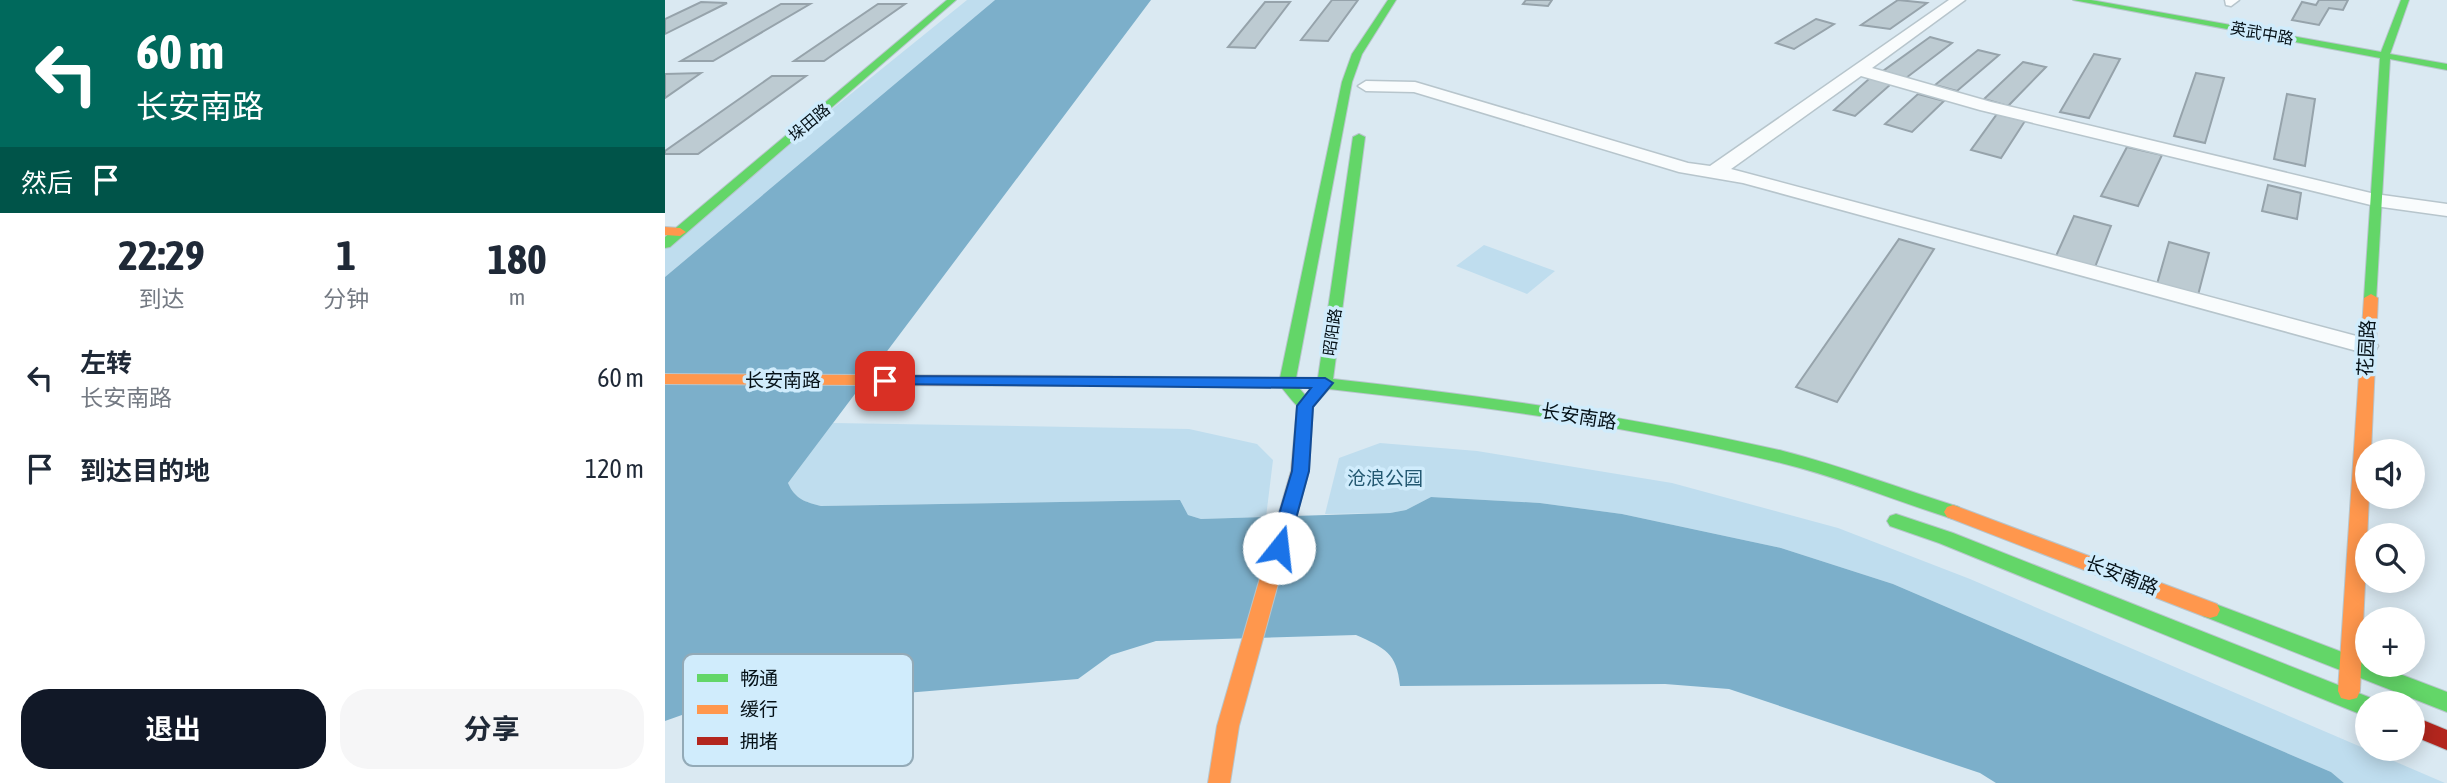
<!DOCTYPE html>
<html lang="zh">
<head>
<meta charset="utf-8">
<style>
	body { margin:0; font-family:"Asap Condensed","Noto Sans SC",sans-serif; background:#f6f6f7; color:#1f2937; height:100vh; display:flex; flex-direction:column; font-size:26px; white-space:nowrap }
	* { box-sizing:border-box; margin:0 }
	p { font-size:23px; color:#747a83 }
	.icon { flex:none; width:38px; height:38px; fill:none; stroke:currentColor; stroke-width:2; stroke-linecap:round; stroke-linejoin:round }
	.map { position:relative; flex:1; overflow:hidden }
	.side { display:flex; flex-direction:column; background:#fff; width:665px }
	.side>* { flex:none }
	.top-card { background:#00695c; color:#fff; overflow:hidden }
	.buttons { position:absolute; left:1690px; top:439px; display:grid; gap:14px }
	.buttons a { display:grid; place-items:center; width:70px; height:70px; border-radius:50%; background:#fff; box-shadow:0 4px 18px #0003; font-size:35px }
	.pin { position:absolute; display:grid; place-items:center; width:60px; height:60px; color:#fff; margin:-30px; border-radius:14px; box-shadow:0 4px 10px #0006 }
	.me { position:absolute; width:77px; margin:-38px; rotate:16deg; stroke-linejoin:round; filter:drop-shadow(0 0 5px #0008) }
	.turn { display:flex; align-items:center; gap:24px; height:147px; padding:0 21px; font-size:32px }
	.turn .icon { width:91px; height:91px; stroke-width:2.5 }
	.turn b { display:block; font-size:49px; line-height:60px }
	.then { display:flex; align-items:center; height:66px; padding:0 21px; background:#0003; gap:14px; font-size:26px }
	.eta { display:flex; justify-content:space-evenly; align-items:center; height:119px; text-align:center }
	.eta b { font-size:42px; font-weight:700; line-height:49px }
	.primary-button { display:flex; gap:14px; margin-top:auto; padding:14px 21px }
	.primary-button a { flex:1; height:80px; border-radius:28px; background:#111827; color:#fff; font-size:28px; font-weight:700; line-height:80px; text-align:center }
	.primary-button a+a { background:#f6f6f7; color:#1f2937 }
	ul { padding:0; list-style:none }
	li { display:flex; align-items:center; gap:21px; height:91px; padding:0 21px }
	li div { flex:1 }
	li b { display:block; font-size:26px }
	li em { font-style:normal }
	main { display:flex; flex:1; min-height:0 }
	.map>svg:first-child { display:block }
</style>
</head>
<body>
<main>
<section class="side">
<div class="top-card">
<div class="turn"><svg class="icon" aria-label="left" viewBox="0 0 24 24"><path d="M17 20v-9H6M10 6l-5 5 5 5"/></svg><div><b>60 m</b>长安南路</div></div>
<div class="then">然后<svg class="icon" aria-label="arrive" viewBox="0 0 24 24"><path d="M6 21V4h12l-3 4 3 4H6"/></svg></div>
</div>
<div class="eta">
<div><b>22:29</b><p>到达</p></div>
<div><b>1</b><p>分钟</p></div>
<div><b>180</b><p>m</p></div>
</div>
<ul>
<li><svg class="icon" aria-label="left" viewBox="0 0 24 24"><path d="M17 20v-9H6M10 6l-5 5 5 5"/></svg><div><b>左转</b><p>长安南路</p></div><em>60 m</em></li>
<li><svg class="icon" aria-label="arrive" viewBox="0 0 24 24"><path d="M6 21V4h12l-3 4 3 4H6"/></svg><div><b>到达目的地</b></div><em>120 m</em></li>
</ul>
<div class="primary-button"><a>退出</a><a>分享</a></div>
</section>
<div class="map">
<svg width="1782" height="783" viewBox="0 0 1782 783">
	<rect width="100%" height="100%" fill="#dae9f2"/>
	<path fill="#bfddee" d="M 302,0 L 330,0 L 0,277 L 0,244 Z
		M 819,245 L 890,271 L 862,294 L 791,266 Z
		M 168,423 L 524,429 L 592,444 L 608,460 L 601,517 L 536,519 L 523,515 L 515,500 L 156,506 C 140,502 130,499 123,483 Z
		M 715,443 L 812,451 L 1007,483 L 1173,528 L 1305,579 L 1780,783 L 1679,783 L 1666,772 L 1228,584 L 1116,548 L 957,514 L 875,503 L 766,497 L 741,510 L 725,513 L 660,514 L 674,458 Z"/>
	<path fill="#7cafca" d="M 330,0 L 486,0 L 123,483 C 130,499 140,502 156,506 L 515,500 L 523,515 L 536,519 L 725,513 L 741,510 L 766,497 L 875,503 L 957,514 L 1116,548 L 1228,584 L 1666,772 L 1679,783 L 1331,783 L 1315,773 L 1064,689 L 1000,684 L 735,686 C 732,653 720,648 691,635 L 491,641 L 446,655 L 413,679 L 31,710 L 0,721 L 0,277 Z"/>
	<path fill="#bdcbd2" stroke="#96a3ab" stroke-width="2" d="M 667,0 L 693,0 L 663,41 L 636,40 Z
		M 861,0 L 887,0 L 883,6 L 858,4 Z
		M 1233,0 L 1262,3 L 1225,29 L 1196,25 Z
		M 1654,0 L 1683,0 L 1678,10 L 1664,8 L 1654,25 L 1627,20 L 1637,2 L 1651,5 Z
		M 36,2 L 62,3 L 0,34 L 0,19 Z
		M 600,2 L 625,2 L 590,48 L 563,47 Z
		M 116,4 L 145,4 L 48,61 L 16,61 Z
		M 213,4 L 240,4 L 159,61 L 129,61 Z
		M 1151,19 L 1169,24 L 1129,49 L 1111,43 Z
		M 1265,37 L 1287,43 L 1241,78 L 1218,71 Z
		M 1313,50 L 1334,55 L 1292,91 L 1270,85 Z
		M 1429,54 L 1455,59 L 1424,118 L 1395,112 Z
		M 1358,62 L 1381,67 L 1343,106 L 1319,99 Z
		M 36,73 L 0,98 L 0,74 Z
		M 1531,73 L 1559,78 L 1540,143 L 1509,136 Z
		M 107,76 L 141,76 L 33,154 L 0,154 L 0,151 Z
		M 1205,78 L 1226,84 L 1190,116 L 1169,110 Z
		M 1253,94 L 1279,101 L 1247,132 L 1220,124 Z
		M 1622,94 L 1650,99 L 1640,166 L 1609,159 Z
		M 1332,114 L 1360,121 L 1336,158 L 1306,150 Z
		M 1462,147 L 1497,155 L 1473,206 L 1436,196 Z
		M 1603,185 L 1636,193 L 1632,219 L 1597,211 Z
		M 1409,216 L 1446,226 L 1430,267 L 1391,256 Z
		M 1234,239 L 1269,249 L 1172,402 L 1131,387 Z
		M 1504,242 L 1544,253 L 1533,295 L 1492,284 Z"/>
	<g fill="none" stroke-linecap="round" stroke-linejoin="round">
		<g stroke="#b7c5cc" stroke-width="3">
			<path id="street" d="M 1284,0 L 1300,0 L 1207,68 L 1326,102 L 1710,194 L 1782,204 L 1782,216 L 1710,206 L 1315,110 L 1196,76 L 1066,169 L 1710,341 L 1713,346 L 1710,351 L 1692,351 L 1078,183 L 1014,172 L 749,92 L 701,91 L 693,86 L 701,81 L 750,82 L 1023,163 L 1045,166 Z
				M 1560,0 L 1574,0 L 1566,6 L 1561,5 Z"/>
		</g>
		<g stroke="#b7c5cc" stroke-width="2">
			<path id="fast" d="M 282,0 L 291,0 L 5,247 L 0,248 L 0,237 Z
				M 723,0 L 731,0 L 697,54 L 687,82 L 631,378 L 653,378 L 688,137 L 694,134 L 700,137 L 668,379 C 820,396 969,417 1118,451 C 1177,466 1236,489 1294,507 L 1297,512 L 1294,517 L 1288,519 C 1231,501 1174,477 1116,463 C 967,426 816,406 664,389 C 640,416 640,417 617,388 L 403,385 L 401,381 L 403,377 L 409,376 L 615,378 L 677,82 L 687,54 ZM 634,388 L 647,388 L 640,395 Z
				M 1408,0 L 1426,0 L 1716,52 L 1736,0 L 1744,0 L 1725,54 L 1782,64 L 1782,70 L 1725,59 L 1711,301 L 1706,302 L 1699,298 L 1715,58 Z
				M 1231,514 L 1288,533 L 1711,700 L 1712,704 L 1703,704 L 1703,717 L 1695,714 L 1274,543 L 1225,526 L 1222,521 L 1225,516 Z
				M 1545,602 L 1703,662 L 1703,665 L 1711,665 L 1782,692 L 1782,712 L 1538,616 L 1535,610 L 1538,604 Z"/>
		</g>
		<g stroke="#b7c5cc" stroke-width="2">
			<path id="slow" d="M 0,227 L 15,228 L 21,232 L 15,236 L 0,235 Z
				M 1706,294 L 1713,298 L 1706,452 L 1703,452 L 1704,497 L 1695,691 L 1692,698 L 1684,700 L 1676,698 L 1673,691 L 1699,298 Z
				M 0,374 L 409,376 L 417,381 L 409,386 L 0,384 Z
				M 640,401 L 648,406 L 644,471 L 574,726 L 565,783 L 543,783 L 552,726 L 626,471 L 632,406 Z
				M 1288,505 L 1552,604 L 1555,610 L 1552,616 L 1545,618 L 1538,616 L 1282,517 L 1279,512 L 1282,507 Z"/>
		</g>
		<g stroke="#b7c5cc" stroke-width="2">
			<path id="jam" d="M 1748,716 L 1782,730 L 1782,750 L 1748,736 Z"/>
		</g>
		<use href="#street" fill="#f9fcfd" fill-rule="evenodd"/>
		<use href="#fast" fill="#63d668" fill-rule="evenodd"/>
		<use href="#slow" fill="#ff974d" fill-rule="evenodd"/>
		<use href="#jam" fill="#b3261e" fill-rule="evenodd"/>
	</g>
	<path fill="#1a73e8" stroke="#114b97" stroke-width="2" d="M 220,376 L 660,378 L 668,383 L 648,407 L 644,471 L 623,548 L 614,555 L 604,548 L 627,471 L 632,406 L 646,388 L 215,384 L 212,381 Z"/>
	<g text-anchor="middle" stroke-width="7" stroke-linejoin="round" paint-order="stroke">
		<g font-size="16" fill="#051117" stroke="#d0ecfc">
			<text transform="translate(1597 33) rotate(10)" y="6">英武中路</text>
			<text transform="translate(144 122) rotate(-40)" y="6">垛田路</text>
			<text transform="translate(667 332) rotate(-82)" y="6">昭阳路</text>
		</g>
		<g font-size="19" fill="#051117" stroke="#d0ecfc">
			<text transform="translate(1701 348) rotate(-87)" y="7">花园路</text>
			<text x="118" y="387">长安南路</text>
			<text transform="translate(914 416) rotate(9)" y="7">长安南路</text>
			<text transform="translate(1457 575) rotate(21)" y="7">长安南路</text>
		</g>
		<g font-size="19" fill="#235871" stroke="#d0ecfc">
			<text x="720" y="485">沧浪公园</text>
		</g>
	</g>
	<rect x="18" y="654" width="230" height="112" rx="10" fill="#d0ecfc" stroke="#93aab7" stroke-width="2"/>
	<rect x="32" y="674" width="31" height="8" fill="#63d668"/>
	<rect x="32" y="705" width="31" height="9" fill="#ff974d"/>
	<rect x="32" y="737" width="31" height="8" fill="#b3261e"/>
	<g font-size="19" fill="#051117">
		<text x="75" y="685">畅通</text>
		<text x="75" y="716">缓行</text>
		<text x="75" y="748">拥堵</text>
	</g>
</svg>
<div class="buttons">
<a><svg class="icon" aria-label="sound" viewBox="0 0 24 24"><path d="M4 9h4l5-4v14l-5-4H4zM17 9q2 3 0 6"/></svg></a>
<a><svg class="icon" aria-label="search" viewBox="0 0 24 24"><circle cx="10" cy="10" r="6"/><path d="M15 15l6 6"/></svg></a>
<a>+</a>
<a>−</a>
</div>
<div class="pin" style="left:220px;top:381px;background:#d93025"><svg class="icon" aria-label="arrive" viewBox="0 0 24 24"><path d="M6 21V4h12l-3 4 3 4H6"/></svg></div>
<svg class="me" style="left:614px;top:548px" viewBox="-20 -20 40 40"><circle r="19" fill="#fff"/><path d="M0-13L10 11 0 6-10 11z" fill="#1a73e8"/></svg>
</div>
</main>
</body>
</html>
